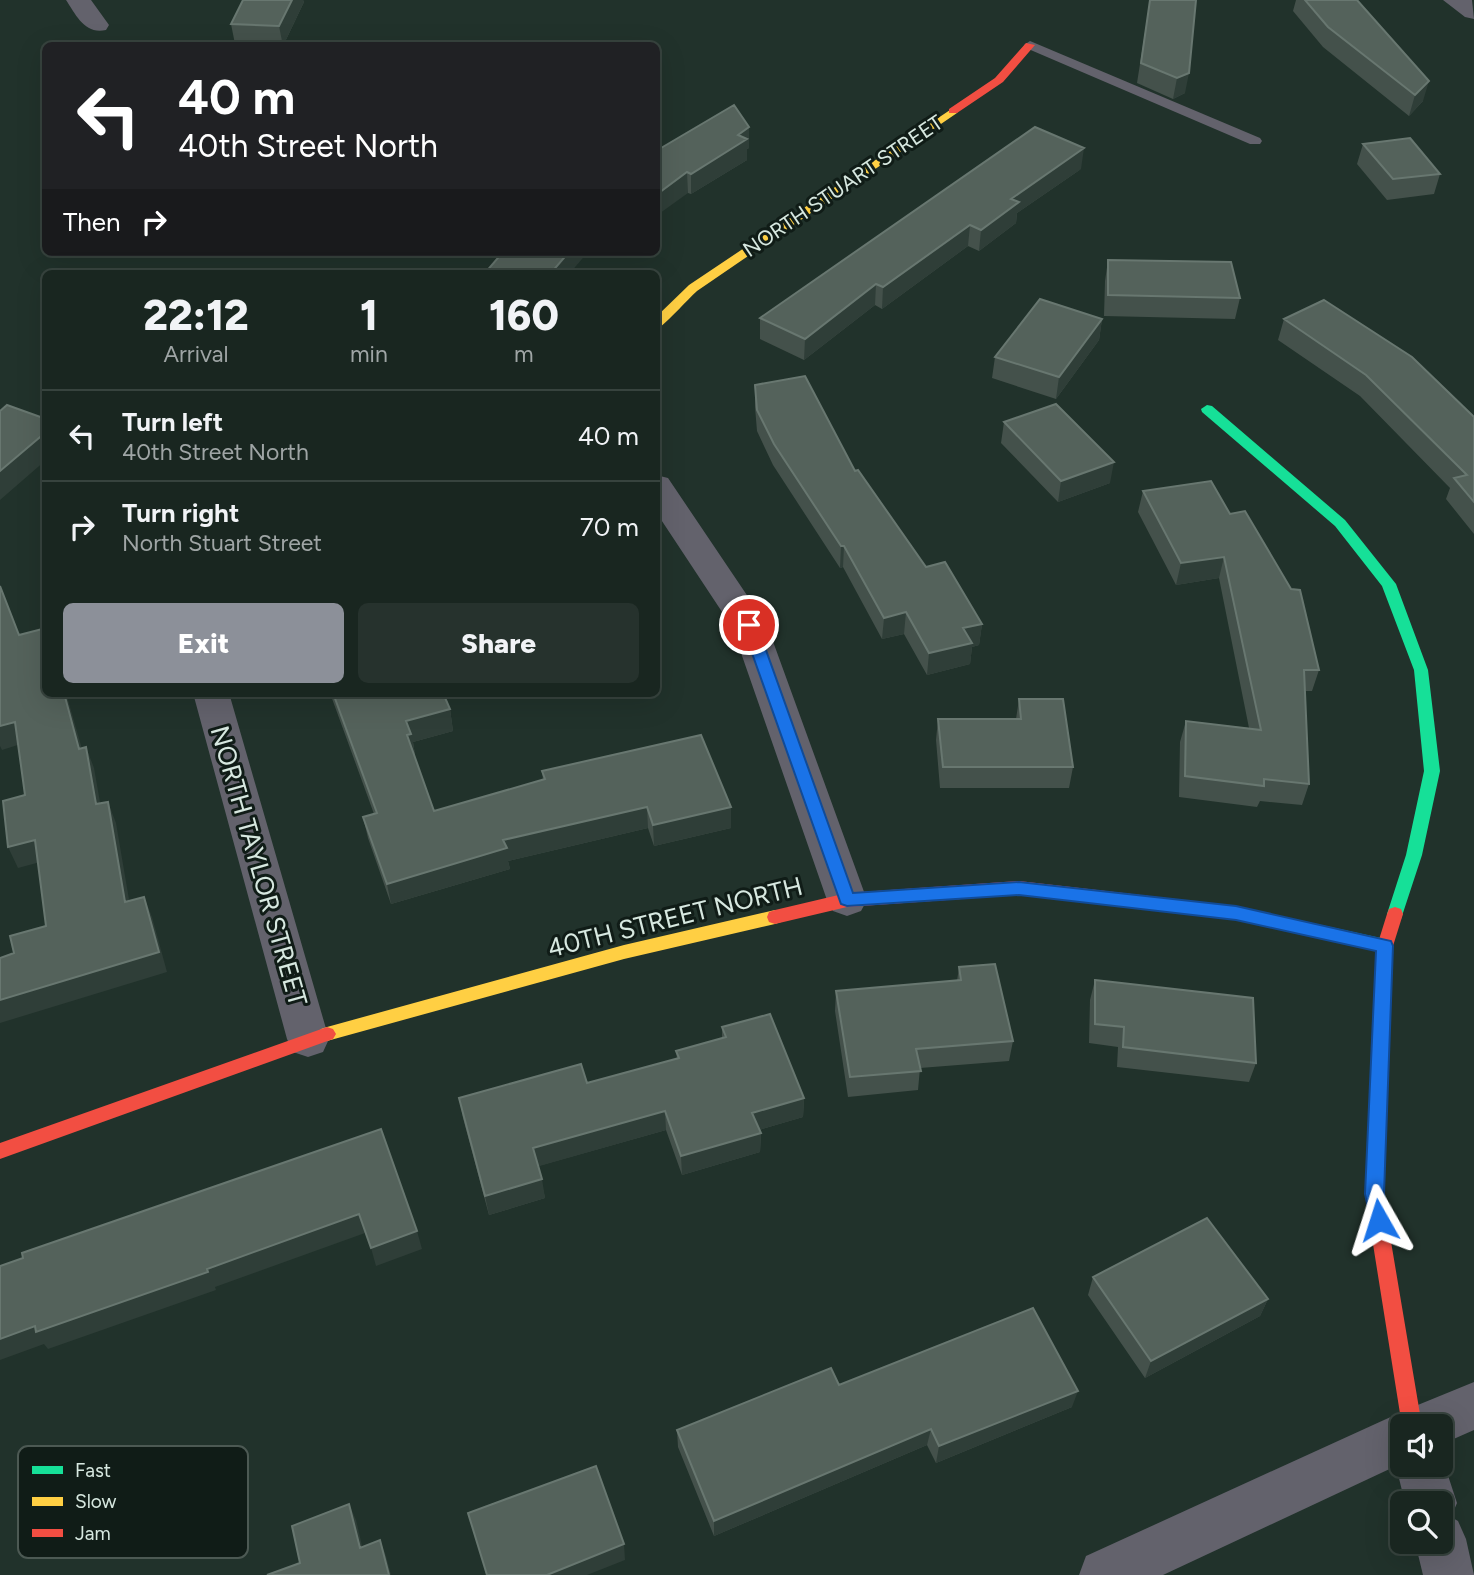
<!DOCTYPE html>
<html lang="en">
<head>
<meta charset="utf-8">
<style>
	body { margin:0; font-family:Figtree,sans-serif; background:#26322d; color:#f1f3f6; height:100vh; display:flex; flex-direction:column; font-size:26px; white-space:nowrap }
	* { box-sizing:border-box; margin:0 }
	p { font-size:23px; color:#9fa5a5 }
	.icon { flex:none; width:38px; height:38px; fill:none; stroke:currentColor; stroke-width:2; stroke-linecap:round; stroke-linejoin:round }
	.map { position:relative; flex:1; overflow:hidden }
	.drawer { position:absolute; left:42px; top:270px; width:618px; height:427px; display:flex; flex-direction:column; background:#192620; border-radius:10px; box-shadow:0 7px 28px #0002,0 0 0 2px #37433e }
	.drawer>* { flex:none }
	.top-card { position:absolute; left:42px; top:42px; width:618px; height:214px; border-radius:10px; box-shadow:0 7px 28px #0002,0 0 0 2px #37433e; background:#202124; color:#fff; overflow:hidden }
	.fabs { position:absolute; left:1390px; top:1414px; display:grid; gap:14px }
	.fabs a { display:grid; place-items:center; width:63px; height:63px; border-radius:10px; background:#192620; box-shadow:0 7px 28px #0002,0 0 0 2px #37433e; font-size:35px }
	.pin { position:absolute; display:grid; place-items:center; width:60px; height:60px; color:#fff; margin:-30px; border:4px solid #fff; border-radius:50%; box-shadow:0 2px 7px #0007 }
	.me { position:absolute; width:77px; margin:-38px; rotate:354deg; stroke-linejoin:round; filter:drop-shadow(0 0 5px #0008) }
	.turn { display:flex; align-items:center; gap:24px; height:147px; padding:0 21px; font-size:32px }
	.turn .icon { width:91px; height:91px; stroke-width:2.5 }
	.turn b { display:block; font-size:49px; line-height:60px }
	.then { display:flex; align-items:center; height:66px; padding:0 21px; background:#0003; gap:14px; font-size:26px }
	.eta { display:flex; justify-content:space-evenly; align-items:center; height:119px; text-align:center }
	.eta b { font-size:42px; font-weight:800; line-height:49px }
	.cta { display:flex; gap:14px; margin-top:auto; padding:14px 21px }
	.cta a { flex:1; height:80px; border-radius:10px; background:#8c9099; color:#fff; font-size:28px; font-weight:800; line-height:80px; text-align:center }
	.cta a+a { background:#26322d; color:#f1f3f6 }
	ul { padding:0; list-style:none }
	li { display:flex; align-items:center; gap:21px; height:91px; padding:0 21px; border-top:2px solid #37433e }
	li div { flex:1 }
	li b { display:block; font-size:26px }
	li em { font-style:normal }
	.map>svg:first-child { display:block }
</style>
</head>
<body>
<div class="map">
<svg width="1474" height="1575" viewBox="0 0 1474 1575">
	<rect width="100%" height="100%" fill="#21322b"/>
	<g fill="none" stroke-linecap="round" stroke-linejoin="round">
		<path fill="#63626c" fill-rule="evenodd" d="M 1030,41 L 1260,138 L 1262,141 L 1260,144 L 1250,144 L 1026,48 L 1024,45 Z"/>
		<path fill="#63626c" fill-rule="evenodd" d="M 66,0 L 91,0 L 109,25 L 106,30 C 85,35 76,15 66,0 Z
			M 1443,0 L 1472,0 L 1474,19 L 1465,17 Z
			M 656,475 L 668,478 L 767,625 L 867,900 L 861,911 L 847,916 L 833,911 L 827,900 L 732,627 L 656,512 Z
			M 193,693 L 229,693 L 329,1039 L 323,1052 L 308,1057 L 293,1052 L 287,1039 Z
			M 1474,1382 L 1474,1430 L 1440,1445 L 1440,1426 L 1402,1426 L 1402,1465 L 1440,1465 L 1440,1451 L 1457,1503 L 1451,1517 L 1458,1521 L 1466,1539 L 1474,1575 L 1423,1575 L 1415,1542 L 1440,1542 L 1440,1503 L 1405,1503 L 1396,1466 L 1163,1575 L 1079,1575 L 1086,1556 L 1384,1420 L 1402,1412 L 1406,1414 L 1408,1409 Z"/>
		<path fill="#16e098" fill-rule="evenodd" d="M 1207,405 L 1212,406 L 1345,520 L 1396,584 L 1428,670 L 1440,771 L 1422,855 L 1401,919 L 1389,919 L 1387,914 L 1406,855 L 1424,771 L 1414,670 L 1382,586 L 1335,526 L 1202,412 L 1201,409 Z
			M 1294,919 L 1385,939 L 1391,941 L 1393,946 L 1391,951 L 1385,953 L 1294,933 L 1288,931 L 1286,926 L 1288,921 Z"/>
		<path fill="#ffcf43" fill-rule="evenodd" d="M 953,108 L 958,111 L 957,113 L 697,291 C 688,299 664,326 656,330 L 656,317 L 689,285 Z
			M 775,910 L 781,912 L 783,917 L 781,922 L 775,924 L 624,959 L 327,1041 L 321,1039 L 318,1034 L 321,1029 L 327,1027 L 624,945 Z"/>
		<path fill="#f24e42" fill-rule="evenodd" d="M 1026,43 L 1035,45 L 1003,82 L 957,113 L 949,113 L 949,109 L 995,78 Z
			M 1019,881 L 1236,906 L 1294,919 L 1300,921 L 1302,926 L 1300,931 L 1294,933 L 1236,920 L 1019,895 L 847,907 L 775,924 L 769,922 L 767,917 L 769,912 L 775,910 L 847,893 Z
			M 1395,907 L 1401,909 L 1403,914 L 1393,946 L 1383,1194 L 1422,1426 L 1402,1426 L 1365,1194 L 1377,946 L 1387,914 L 1389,909 Z
			M 327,1027 L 333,1029 L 336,1034 L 333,1039 L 0,1159 L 0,1143 Z"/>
	</g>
	<path fill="#44514b" d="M 243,0 L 303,0 L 304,2 L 283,46 L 235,44 L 231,24 Z
		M 1150,0 L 1185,93 L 1173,99 L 1137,83 Z
		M 1296,0 L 1357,0 L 1423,101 L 1409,116 L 1323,47 L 1293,11 Z
		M 1363,144 L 1440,174 L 1434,194 L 1387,200 L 1357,164 Z
		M 749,148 L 747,149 L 747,160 L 691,194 L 688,193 L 656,151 Z
		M 1081,169 L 1017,213 L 1016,223 L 979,251 L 968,246 L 882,309 L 875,305 L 804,360 L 760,339 L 760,318 Z
		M 1108,260 L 1240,298 L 1235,319 L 1104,316 L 1105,281 Z
		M 1102,319 L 1099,340 L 1056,399 L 992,378 L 995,357 Z
		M 1284,319 L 1474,417 L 1474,534 L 1446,499 L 1450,488 L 1360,396 L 1278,340 Z
		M 755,385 L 855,471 L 926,567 L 982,624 L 979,645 L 972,647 L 970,664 L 927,675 L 904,634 L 882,639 L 843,567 L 840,568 L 773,465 L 757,431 L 755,407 Z
		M 1004,422 L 1110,483 L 1058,502 L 1001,443 Z
		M 1211,481 L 1319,670 L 1312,691 L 1305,691 L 1309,784 L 1302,805 L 1260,801 L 1257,807 L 1179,797 L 1180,742 L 1186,721 L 1249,728 L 1219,578 L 1176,585 L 1138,512 L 1143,491 Z
		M 330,693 L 443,693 L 450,709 L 453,731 L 413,742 L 415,755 L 414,755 L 434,811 L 543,780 L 542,771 L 731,828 L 654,846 L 648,828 L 508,861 L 510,869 L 391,904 L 368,838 L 363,817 L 374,814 Z
		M 1019,699 L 1073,767 L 1069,788 L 940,788 L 936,740 L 938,719 L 1016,719 Z
		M 959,967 L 1013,1041 L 1009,1061 L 920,1068 L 918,1090 L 848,1097 L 835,1011 L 836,991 L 957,981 Z
		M 1095,980 L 1256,1063 L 1249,1082 L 1117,1067 L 1118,1047 L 1089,1043 L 1090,1000 Z
		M 722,1027 L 804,1098 L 803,1117 L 759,1130 L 761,1133 L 760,1152 L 682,1175 L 666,1130 L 538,1166 L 545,1198 L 489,1215 L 463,1118 L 459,1098 L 587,1083 L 677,1059 L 676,1051 L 722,1038 Z
		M 1093,1277 L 1268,1299 L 1260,1316 L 1145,1378 L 1088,1295 Z
		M 839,1385 L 1072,1407 L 936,1463 L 927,1445 L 714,1536 L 678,1447 L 677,1430 Z"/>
	<path fill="#2f3e38" d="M 292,0 L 303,0 L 304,2 L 283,46 L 279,26 Z
		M 1189,73 L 1185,93 L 1173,99 L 1177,78 Z
		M 1429,81 L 1423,101 L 1409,116 L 1415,95 Z
		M 749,127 L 749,148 L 747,149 L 747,160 L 691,194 L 691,174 Z
		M 1084,148 L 1081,169 L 1017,213 L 1016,223 L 979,251 L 981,230 L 1011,199 Z
		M 687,172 L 688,193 L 656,216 L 656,195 Z
		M 970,225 L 968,246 L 882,309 L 883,287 Z
		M 569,252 L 588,252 L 570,273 L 551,273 Z
		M 876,284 L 875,305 L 804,360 L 805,339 Z
		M 1102,319 L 1099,340 L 1056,399 L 1059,377 Z
		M 46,432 L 46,460 L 0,500 L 0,471 Z
		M 1114,462 L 1110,483 L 1058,502 L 1061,481 Z
		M 841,546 L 844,546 L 843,567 L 840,568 Z
		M 1224,557 L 1219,578 L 1176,585 L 1181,563 Z
		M 906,612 L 904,634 L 882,639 L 884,618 Z
		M 982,624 L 979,645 L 972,647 L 970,664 L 927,675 L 929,653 L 963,628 Z
		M 64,693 L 66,693 L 88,770 L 79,749 Z
		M 450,709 L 453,731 L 413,742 L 415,755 L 411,756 L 407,735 L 406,721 Z
		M 15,722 L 24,743 L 2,750 L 0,746 L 0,726 Z
		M 86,747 L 94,768 L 104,825 L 96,804 Z
		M 108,802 L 116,823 L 133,923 L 125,902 Z
		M 647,807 L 648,828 L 508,861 L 510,869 L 391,904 L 387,884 L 503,840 Z
		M 731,807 L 731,828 L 654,846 L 653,825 Z
		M 35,840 L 44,861 L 18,868 L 8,847 Z
		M 144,897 L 152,917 L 167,972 L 0,1023 L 0,1000 Z
		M 804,1098 L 803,1117 L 752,1132 L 752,1113 Z
		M 665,1111 L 666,1130 L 536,1167 L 533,1148 Z
		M 761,1133 L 760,1152 L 682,1175 L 681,1156 Z
		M 542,1179 L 545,1198 L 489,1215 L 485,1196 Z
		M 359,1214 L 365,1233 L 215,1287 L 216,1290 L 48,1349 L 44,1344 L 0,1360 L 0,1339 L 35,1326 L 207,1269 Z
		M 417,1231 L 422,1249 L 376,1266 L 371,1248 Z
		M 1268,1299 L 1260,1316 L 1145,1378 L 1151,1361 Z
		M 1078,1391 L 1072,1407 L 936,1463 L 939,1446 Z
		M 931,1429 L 927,1445 L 714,1536 L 714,1521 Z
		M 349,1504 L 356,1520 L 366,1563 L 360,1548 Z
		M 380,1540 L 386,1556 L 391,1575 L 389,1575 Z
		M 624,1544 L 625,1560 L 587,1575 L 547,1575 Z"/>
	<path fill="#54625b" stroke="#687770" stroke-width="2" d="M 243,0 L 292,0 L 279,26 L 231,24 Z
		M 1150,0 L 1196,0 L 1189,73 L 1177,78 L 1141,63 Z
		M 1305,0 L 1357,0 L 1429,81 L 1415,95 L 1328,27 Z
		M 734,105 L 749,127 L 738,135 L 747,139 L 691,174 L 687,172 L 656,195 L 656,151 Z
		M 1035,127 L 1084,148 L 1011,199 L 1019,202 L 981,230 L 970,225 L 883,287 L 876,284 L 805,339 L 760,318 Z
		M 1410,138 L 1440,174 L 1393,179 L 1363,144 Z
		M 503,252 L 569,252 L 551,273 L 485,273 Z
		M 1108,260 L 1231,262 L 1240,298 L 1108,295 Z
		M 1040,299 L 1102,319 L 1059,377 L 995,357 Z
		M 1324,300 L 1412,357 L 1474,417 L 1474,502 L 1454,478 L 1467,475 L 1366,375 L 1284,319 Z
		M 805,376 L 855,471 L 858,470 L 926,567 L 945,562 L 982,624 L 963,628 L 972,643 L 929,653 L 906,612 L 884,618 L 844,546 L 841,546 L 774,444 L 757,410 L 755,385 Z
		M 1056,404 L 1114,462 L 1061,481 L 1004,422 Z
		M 7,405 L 46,419 L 46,432 L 0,471 L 0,411 Z
		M 1211,481 L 1230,514 L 1245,511 L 1291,589 L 1300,590 L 1319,670 L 1304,670 L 1309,784 L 1264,779 L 1264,786 L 1185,776 L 1186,721 L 1261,730 L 1224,557 L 1181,563 L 1143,491 Z
		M 0,586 L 19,635 L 46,628 L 46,693 L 64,693 L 79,749 L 86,747 L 96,804 L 108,802 L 125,902 L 144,897 L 159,952 L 0,1000 L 0,958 L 14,953 L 10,936 L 46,926 L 35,840 L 8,847 L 3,801 L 25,795 L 15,722 L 0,726 Z
		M 333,693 L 443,693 L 450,709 L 406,721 L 411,734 L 407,735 L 434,811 L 545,779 L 542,771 L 701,735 L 731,807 L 653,825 L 647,807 L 503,840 L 507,848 L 387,884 L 363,817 L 377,813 Z
		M 1019,699 L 1063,699 L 1073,767 L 943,767 L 938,719 L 1021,719 Z
		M 995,964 L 1013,1041 L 916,1049 L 921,1071 L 850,1077 L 836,991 L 961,980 L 959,967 Z
		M 1095,980 L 1253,998 L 1256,1063 L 1123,1047 L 1124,1027 L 1095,1024 Z
		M 770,1014 L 804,1098 L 752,1113 L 761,1133 L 681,1156 L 665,1111 L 533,1148 L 542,1179 L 485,1196 L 459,1098 L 581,1064 L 587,1083 L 679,1058 L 676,1051 L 726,1037 L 722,1027 Z
		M 381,1129 L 417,1231 L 371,1248 L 359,1214 L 207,1269 L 208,1272 L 36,1332 L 35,1326 L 0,1339 L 0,1266 L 23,1258 L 22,1253 Z
		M 1207,1218 L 1268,1299 L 1151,1361 L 1093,1277 Z
		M 1033,1308 L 1078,1391 L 939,1446 L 931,1429 L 714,1521 L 677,1430 L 831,1368 L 839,1385 Z
		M 596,1466 L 624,1544 L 547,1575 L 487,1575 L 468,1513 Z
		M 349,1504 L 360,1548 L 380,1540 L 389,1575 L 267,1575 L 300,1563 L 292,1526 Z"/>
	<path fill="#1a73e8" stroke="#114b97" stroke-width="2" d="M 749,620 L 757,625 L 853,893 L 1019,882 L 1236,906 L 1391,941 L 1393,946 L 1384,1194 L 1388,1220 L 1385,1226 L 1379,1229 L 1372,1226 L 1365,1194 L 1376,951 L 1236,920 L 1019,895 L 847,906 L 841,904 L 742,625 Z"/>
	<g text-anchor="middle" stroke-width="6" stroke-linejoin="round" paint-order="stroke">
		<g font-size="21" fill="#d7e8e0" stroke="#101c17">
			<text transform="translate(843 186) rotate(-34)" y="7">NORTH STUART STREET</text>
		</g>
		<g font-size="26" fill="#d7e8e0" stroke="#101c17">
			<text transform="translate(259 866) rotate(74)" y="9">NORTH TAYLOR STREET</text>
			<text transform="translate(675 917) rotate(-14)" y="9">40TH STREET NORTH</text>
		</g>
	</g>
	<rect x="18" y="1446" width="230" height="112" rx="10" fill="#101c17" stroke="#4c5953" stroke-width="2"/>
	<rect x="32" y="1466" width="31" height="8" fill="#16e098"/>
	<rect x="32" y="1497" width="31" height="9" fill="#ffcf43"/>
	<rect x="32" y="1529" width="31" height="8" fill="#f24e42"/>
	<g font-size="19" fill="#d7e8e0">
		<text x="75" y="1477">Fast</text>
		<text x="75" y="1508">Slow</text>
		<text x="75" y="1540">Jam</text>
	</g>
</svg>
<div class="fabs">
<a><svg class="icon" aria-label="sound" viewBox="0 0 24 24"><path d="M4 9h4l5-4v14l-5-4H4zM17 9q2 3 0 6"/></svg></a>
<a><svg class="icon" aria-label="search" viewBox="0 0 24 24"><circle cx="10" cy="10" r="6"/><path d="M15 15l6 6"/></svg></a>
</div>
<div class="pin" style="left:749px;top:625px;background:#d93025"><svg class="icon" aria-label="arrive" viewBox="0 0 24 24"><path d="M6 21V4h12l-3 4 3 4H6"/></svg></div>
<svg class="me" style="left:1379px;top:1220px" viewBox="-20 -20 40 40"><path d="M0-17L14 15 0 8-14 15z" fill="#1a73e8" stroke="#fff" stroke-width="4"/></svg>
<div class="top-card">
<div class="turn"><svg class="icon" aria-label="left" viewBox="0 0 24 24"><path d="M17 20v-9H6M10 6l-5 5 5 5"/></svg><div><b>40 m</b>40th Street North</div></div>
<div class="then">Then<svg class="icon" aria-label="right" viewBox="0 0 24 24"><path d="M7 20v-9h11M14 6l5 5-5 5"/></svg></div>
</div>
<section class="drawer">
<div class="eta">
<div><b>22:12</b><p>Arrival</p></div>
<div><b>1</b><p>min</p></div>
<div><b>160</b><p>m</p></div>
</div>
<ul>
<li><svg class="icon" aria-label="left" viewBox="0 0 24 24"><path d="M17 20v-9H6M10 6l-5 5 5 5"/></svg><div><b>Turn left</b><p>40th Street North</p></div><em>40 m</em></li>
<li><svg class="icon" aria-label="right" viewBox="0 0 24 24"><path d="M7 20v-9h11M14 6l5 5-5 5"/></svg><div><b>Turn right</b><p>North Stuart Street</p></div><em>70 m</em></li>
</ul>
<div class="cta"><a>Exit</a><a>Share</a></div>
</section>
</div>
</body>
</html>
